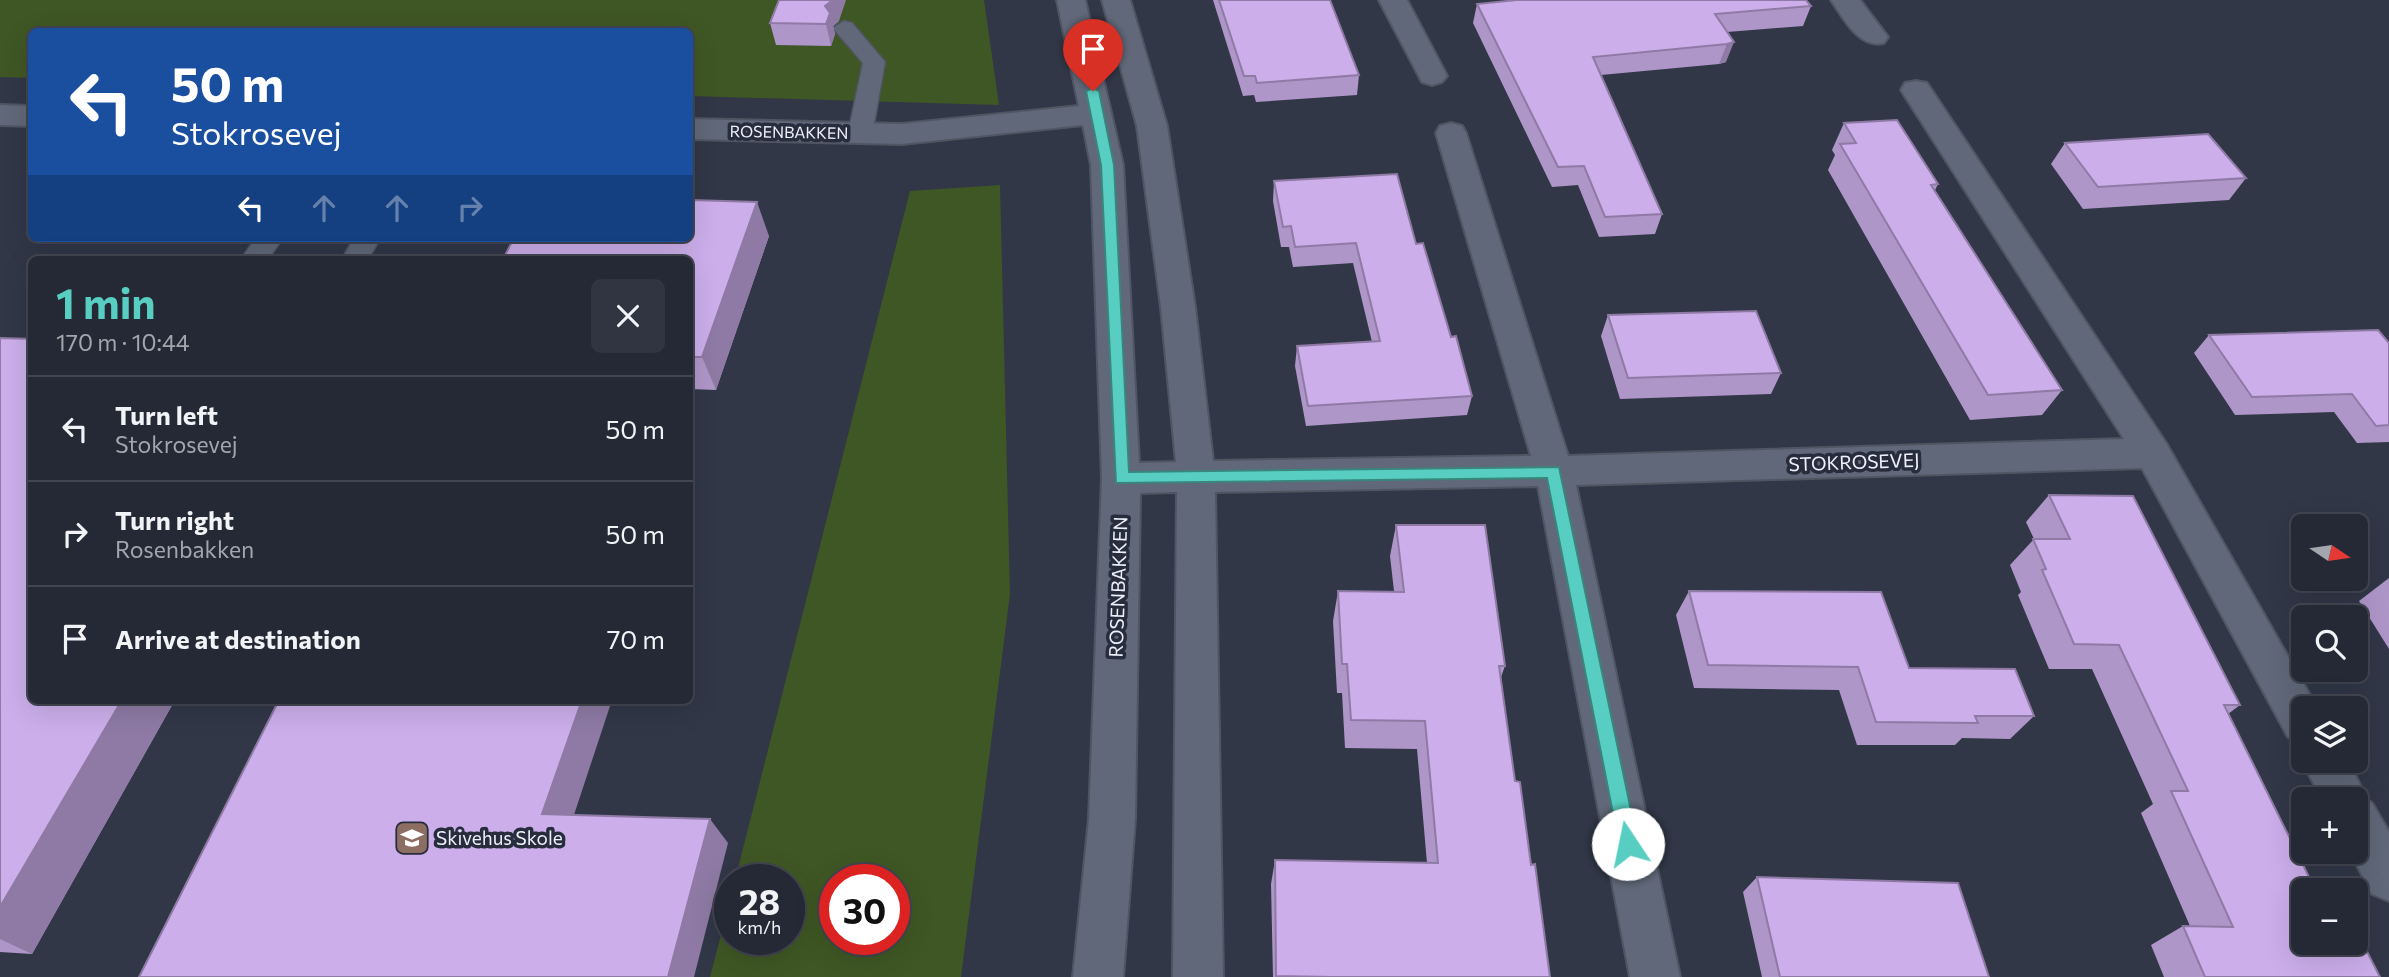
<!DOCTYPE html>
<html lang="en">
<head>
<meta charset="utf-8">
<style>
	body { margin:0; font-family:Commissioner,sans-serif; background:#313541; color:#f1f3f6; height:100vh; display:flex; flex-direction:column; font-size:26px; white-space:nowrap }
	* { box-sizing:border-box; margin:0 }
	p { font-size:23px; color:#a3a6ad }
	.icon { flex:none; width:38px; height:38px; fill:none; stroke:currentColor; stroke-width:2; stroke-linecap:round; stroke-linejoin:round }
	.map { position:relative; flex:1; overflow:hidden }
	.panel { position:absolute; left:28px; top:256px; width:665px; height:448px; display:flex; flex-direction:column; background:#252935; border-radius:10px; box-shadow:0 7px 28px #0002,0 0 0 2px #424550 }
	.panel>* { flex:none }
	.hud { position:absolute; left:28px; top:28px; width:665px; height:214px; border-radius:10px; box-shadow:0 7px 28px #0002,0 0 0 2px #424550; background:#1a4fa0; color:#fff; overflow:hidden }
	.needle { width:46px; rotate:103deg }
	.fabs { position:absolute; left:2291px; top:514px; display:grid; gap:14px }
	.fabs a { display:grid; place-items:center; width:77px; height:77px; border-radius:10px; background:#252935; box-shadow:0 7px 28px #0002,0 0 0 2px #424550; font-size:35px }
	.speed { position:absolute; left:714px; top:864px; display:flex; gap:14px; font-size:35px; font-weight:700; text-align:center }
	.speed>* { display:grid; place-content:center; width:91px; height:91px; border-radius:50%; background:#252935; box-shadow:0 7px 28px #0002,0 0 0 2px #424550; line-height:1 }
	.speed small { font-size:18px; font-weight:400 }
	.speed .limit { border:10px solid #d22; background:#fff; color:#111 }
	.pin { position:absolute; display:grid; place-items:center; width:60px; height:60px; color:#fff; margin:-72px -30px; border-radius:50% 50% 50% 0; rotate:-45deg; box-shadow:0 0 7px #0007 }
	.pin .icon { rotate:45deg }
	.me { position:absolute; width:77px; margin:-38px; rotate:349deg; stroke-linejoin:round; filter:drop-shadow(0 0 5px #0008) }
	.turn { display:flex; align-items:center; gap:24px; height:147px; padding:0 28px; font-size:32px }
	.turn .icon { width:91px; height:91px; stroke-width:2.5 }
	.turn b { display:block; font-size:49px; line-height:60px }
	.lanes { display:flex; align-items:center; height:66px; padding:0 28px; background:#0003; justify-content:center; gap:35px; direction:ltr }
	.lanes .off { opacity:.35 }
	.round { display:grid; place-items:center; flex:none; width:74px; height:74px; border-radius:10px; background:#313541 }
	.summary { display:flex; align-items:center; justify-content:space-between; height:119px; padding:0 28px }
	h1 { font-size:42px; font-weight:700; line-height:52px; color:#57cec1 }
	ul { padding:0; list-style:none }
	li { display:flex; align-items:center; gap:21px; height:105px; padding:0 28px; border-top:2px solid #424550 }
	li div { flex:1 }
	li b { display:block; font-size:26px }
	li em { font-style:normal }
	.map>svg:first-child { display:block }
</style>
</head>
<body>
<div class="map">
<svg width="2389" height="977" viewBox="0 0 2389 977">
	<rect width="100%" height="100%" fill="#313747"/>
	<path fill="#3f5724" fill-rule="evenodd" d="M 0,0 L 984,0 L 999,105 L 690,96 L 690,32 L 32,32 L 31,78 L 0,77 Z
		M 1000,185 L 1010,594 L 961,977 L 710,977 L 730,900 L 730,940 L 789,940 L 789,880 L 735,880 L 910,191 ZM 835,880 L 894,880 L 894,940 L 835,940 Z"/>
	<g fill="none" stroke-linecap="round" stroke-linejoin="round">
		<g stroke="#505562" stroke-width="3">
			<path id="service" d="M 844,21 L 852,23 L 885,62 L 872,134 L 868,139 L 852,139 L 848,134 L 863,63 L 833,28 Z
				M 256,238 L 283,238 L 268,259 L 241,259 Z
				M 349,238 L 375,238 L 378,242 L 368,259 L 342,259 L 352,242 Z"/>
		</g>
		<g stroke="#505562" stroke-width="4">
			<path id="minor" d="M 1057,0 L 1085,0 L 1123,165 L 1139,463 L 1176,462 L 1161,307 L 1137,126 L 1102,0 L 1130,0 L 1167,126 L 1195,307 L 1213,461 L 1531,456 L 1436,133 L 1440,126 L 1451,123 L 1462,126 L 1466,133 L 1568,456 L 2124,439 L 1901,90 L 1905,83 L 1916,81 L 1927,83 L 2166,443 L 2318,709 L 2303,709 L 2303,743 L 2288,737 L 2142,468 L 1576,485 L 1680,977 L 1630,977 L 1538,486 L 1215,492 L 1223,977 L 1173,977 L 1177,492 L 1140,493 L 1135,819 L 1123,977 L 1073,977 L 1089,819 L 1102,478 L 1091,165 L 1083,125 L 902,144 L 690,139 L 690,119 L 902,124 L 1079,106 Z
				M 1379,0 L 1407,0 L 1447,76 L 1442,82 L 1432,85 L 1422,82 Z
				M 1831,0 L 1860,0 L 1888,37 L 1884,43 C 1859,49 1844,19 1831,0 Z
				M 0,105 L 32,106 L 32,126 L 0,125 Z
				M 2303,758 L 2303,761 L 2348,761 L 2368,801 L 2372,803 L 2389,832 L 2389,901 L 2372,894 L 2350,852 L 2356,852 L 2356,800 L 2322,800 L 2302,761 Z"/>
		</g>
		<use href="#service" fill="#606879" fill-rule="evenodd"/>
		<use href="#minor" fill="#606879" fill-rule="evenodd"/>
	</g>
	<path fill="#af96c9" d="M 1213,0 L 1330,0 L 1359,75 L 1357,95 L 1256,102 L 1254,95 L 1243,96 Z
		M 1477,4 L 1811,6 L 1803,26 L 1727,32 L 1726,62 L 1719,64 L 1601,75 L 1662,214 L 1655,234 L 1599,237 L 1578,185 L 1552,187 L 1473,23 Z
		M 839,21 L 833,26 L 835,34 L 831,46 L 776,45 L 770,23 Z
		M 1844,123 L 1938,184 L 1935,190 L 2062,390 L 2042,415 L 1970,420 L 1828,170 L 1835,155 L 1832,150 Z
		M 2065,143 L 2246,178 L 2229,200 L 2083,209 L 2051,164 Z
		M 1274,181 L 1416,244 L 1472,396 L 1467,415 L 1306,426 L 1295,366 L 1297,346 L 1372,342 L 1353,263 L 1293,267 L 1289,247 L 1281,247 L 1273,201 Z
		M 692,200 L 769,236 L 716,390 L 690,389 L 690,259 Z
		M 1608,315 L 1781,373 L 1771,394 L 1620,399 L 1601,336 Z
		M 2209,335 L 2389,343 L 2389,442 L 2357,443 L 2334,412 L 2235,415 L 2194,353 Z
		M 0,338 L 32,700 L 175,700 L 32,954 L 0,952 Z
		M 2049,495 L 2240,705 L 2228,714 L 2303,943 L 2380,977 L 2164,977 L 2151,945 L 2183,926 L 2190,926 L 2141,813 L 2153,804 L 2092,669 L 2049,669 L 2018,595 L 2021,592 L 2010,565 L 2034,539 L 2026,522 Z
		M 1396,525 L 1505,666 L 1501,677 L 1515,781 L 1531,865 L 1550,977 L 1273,977 L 1271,884 L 1275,860 L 1427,863 L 1417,749 L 1345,748 L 1342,693 L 1337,693 L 1333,621 L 1338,591 L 1394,591 L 1390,556 Z
		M 2389,578 L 2389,649 L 2359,601 Z
		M 1689,591 L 1909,668 L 2034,716 L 2010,739 L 1962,738 L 1955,745 L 1857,745 L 1839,690 L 1694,688 L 1676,615 Z
		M 1757,877 L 1989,977 L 1762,977 L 1743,892 Z"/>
	<path fill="#8e7aa4" d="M 833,0 L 846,0 L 839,21 L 833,26 L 835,34 L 831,46 L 826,24 L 825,6 Z
		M 1734,42 L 1726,62 L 1719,64 L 1727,44 Z
		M 757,202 L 769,236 L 716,390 L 702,357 Z
		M 122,700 L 175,700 L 32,954 L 0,939 L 0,907 Z
		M 582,700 L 612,700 L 566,839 L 542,814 Z
		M 710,819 L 728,843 L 694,977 L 668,977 Z"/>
	<path fill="#cbaeea" stroke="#8e7aa4" stroke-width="2" d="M 779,0 L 833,0 L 825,6 L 830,13 L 826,24 L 770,23 Z
		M 1219,0 L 1330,0 L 1359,75 L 1257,83 L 1255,76 L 1244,76 Z
		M 1517,0 L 1806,0 L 1811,6 L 1715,14 L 1734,42 L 1727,44 L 1593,57 L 1662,214 L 1605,217 L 1584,166 L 1558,167 L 1477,4 Z
		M 1897,120 L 1938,184 L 1931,185 L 2062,390 L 1988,395 L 1840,144 L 1856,143 L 1844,123 Z
		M 2208,134 L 2246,178 L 2098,187 L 2065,143 Z
		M 1397,174 L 1416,244 L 1423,243 L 1451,337 L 1456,336 L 1472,396 L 1308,406 L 1297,346 L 1380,341 L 1356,243 L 1295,247 L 1291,226 L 1283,227 L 1274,181 Z
		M 690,200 L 757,202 L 702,357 L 690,357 L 690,259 L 503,259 L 514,238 L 690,238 Z
		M 1756,311 L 1781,373 L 1628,378 L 1608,315 Z
		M 2378,330 L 2389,343 L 2389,425 L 2376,426 L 2352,394 L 2252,397 L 2209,335 Z
		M 0,338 L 32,339 L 32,700 L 122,700 L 0,907 Z
		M 2049,495 L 2133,496 L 2240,705 L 2224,705 L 2316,891 L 2303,891 L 2303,943 L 2356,943 L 2356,930 L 2380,977 L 2205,977 L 2183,926 L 2233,927 L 2171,791 L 2188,791 L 2119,645 L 2074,644 L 2042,570 L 2046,569 L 2033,539 L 2070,539 Z
		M 1396,525 L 1485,525 L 1505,666 L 1499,666 L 1515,781 L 1520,782 L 1531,865 L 1535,864 L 1550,977 L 1332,977 L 1276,976 L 1275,860 L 1438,863 L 1425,721 L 1351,720 L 1347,664 L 1342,664 L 1338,591 L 1404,592 Z
		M 1689,591 L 1881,592 L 1909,668 L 2015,669 L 2034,716 L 1975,716 L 1978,723 L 1876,722 L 1858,667 L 1708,665 Z
		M 279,700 L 582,700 L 542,814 L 710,819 L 668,977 L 139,977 Z
		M 1757,877 L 1958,883 L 1989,977 L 1780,977 Z"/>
	<path fill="#57cec1" stroke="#39867d" stroke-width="2" d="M 1093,88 L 1099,91 L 1114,165 L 1129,472 L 1559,467 L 1638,844 L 1635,850 L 1628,853 L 1621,850 L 1619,844 L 1547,478 L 1116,483 L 1101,165 L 1086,91 Z"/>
	<defs>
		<g id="school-square" transform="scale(1.75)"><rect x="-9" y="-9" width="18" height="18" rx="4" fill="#8d6e63" stroke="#272d3c"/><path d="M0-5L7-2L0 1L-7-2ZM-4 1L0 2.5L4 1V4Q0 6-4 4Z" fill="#fff"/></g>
	</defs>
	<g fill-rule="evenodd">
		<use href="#school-square" x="412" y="838"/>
	</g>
	<g text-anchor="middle" stroke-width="7" stroke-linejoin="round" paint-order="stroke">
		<g font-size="16" fill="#ecf0fa" stroke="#272d3c">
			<text transform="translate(789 132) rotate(1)" y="6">ROSENBAKKEN</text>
		</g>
		<g font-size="19" fill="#ecf0fa" stroke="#272d3c">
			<text transform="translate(1854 462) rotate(-2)" y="7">STOKROSEVEJ</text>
			<text transform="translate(1118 587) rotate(-88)" y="7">ROSENBAKKEN</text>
		</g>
		<g font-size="19" fill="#ecf0fa" stroke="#272d3c" text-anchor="start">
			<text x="436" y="845">Skivehus Skole</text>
		</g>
	</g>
</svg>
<div class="fabs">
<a><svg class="needle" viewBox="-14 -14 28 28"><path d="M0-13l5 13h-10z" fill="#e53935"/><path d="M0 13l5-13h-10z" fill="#a3a6ad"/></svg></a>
<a><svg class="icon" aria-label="search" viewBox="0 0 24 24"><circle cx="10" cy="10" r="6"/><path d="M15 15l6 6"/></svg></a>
<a><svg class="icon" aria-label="layers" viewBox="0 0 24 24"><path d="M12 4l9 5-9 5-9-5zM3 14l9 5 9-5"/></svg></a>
<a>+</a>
<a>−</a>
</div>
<div class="speed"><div>28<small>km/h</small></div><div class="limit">30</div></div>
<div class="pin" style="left:1093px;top:91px;background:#d93025"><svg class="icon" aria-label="arrive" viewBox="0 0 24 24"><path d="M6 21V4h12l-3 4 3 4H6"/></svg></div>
<svg class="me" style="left:1628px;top:844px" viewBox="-20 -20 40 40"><circle r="19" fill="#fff"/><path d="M0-13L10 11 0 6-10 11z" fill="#57cec1"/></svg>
<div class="hud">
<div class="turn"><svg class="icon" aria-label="left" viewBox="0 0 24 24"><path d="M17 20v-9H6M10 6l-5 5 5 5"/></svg><div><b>50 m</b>Stokrosevej</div></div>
<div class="lanes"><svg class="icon" aria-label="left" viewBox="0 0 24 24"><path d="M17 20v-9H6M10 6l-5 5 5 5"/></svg><svg class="icon off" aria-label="ahead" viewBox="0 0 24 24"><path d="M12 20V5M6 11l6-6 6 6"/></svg><svg class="icon off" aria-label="ahead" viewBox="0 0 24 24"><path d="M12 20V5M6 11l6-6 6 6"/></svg><svg class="icon off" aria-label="right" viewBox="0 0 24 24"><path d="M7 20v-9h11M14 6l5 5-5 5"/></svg></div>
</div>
<section class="panel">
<div class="summary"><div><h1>1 min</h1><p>170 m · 10:44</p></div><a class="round"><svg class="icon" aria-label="close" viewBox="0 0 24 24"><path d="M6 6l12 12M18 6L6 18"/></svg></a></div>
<ul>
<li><svg class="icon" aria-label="left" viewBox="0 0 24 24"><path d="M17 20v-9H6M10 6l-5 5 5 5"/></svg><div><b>Turn left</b><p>Stokrosevej</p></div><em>50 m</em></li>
<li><svg class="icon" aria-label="right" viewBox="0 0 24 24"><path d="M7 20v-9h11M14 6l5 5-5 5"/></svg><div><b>Turn right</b><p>Rosenbakken</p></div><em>50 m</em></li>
<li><svg class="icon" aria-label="arrive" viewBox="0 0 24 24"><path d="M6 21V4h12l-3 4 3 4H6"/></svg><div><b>Arrive at destination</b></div><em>70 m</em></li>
</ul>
</section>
</div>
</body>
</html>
